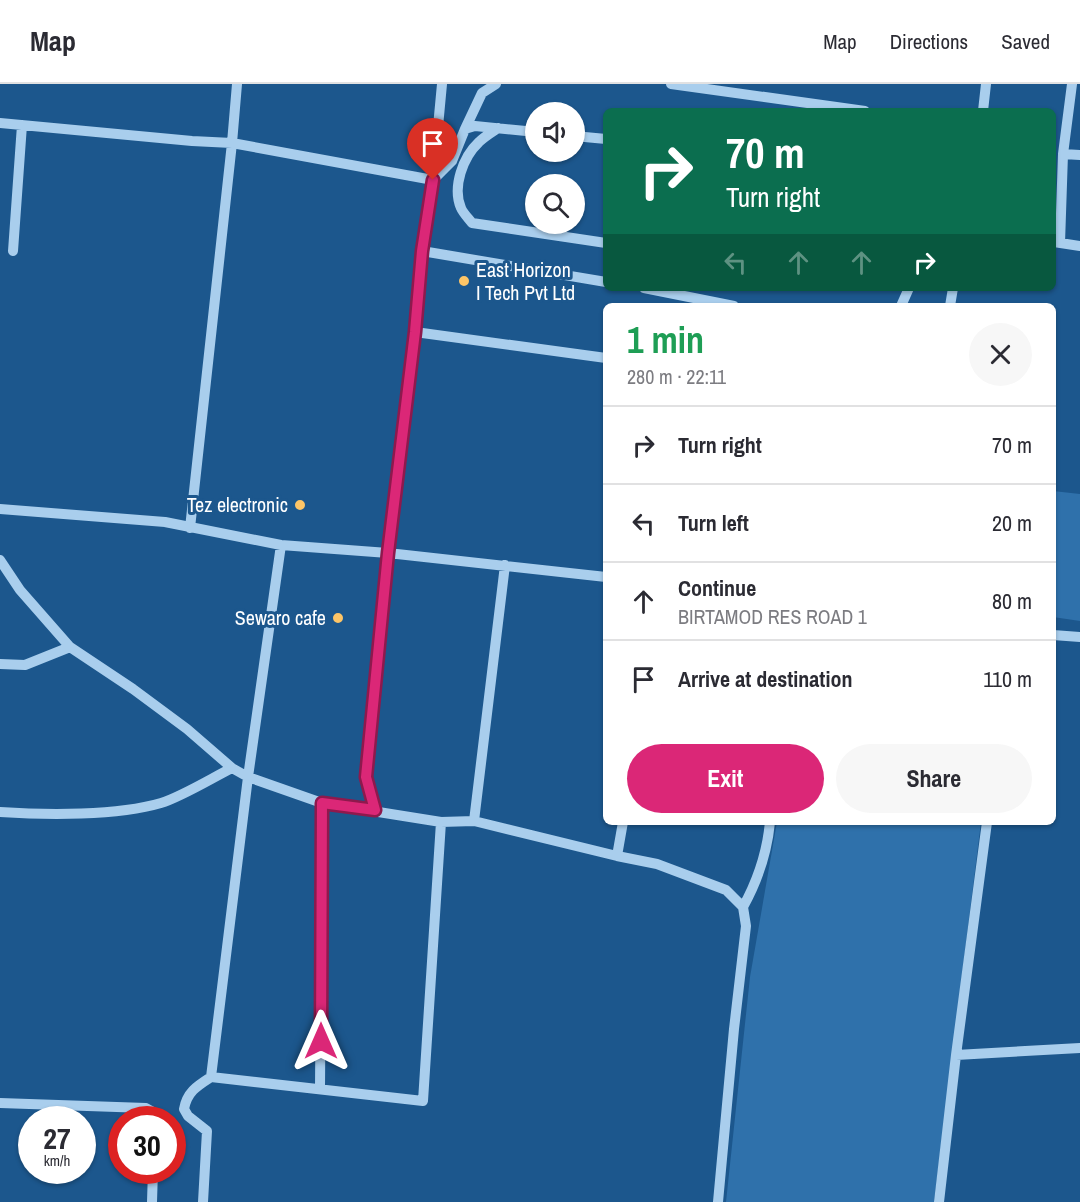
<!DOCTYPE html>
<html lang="en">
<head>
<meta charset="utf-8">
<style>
	body { margin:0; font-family:"Archivo Narrow",sans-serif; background:#f7f7f7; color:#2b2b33; height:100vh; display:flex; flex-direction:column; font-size:22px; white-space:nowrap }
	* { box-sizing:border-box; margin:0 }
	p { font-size:20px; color:#7c7c81 }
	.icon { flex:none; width:33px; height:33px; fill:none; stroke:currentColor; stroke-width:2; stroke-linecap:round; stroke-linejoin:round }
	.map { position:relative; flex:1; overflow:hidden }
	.side { position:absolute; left:603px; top:219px; width:453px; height:522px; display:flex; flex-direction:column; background:#fff; border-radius:9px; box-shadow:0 2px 4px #0004 }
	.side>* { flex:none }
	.top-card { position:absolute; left:603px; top:24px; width:453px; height:183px; border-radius:9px; box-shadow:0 2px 4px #0004; background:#0b6e4f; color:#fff; overflow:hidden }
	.tools { position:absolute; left:525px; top:18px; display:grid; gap:12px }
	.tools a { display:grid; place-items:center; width:60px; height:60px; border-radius:50%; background:#fff; box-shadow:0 2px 4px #0004; font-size:30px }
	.speed { position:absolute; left:18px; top:1022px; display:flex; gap:12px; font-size:30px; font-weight:700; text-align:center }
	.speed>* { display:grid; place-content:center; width:78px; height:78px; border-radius:50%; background:#fff; box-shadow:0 2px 4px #0004; line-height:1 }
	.speed small { font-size:15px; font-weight:400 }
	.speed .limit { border:9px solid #d22; background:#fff; color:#111 }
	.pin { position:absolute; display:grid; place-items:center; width:51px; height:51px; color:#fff; margin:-62px -26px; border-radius:50% 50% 50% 0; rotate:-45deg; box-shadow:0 0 6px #0007 }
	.pin .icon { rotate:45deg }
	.me { position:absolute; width:66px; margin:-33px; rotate:0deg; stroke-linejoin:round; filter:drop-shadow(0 0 4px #0008) }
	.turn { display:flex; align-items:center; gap:21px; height:126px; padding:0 24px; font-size:27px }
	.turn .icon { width:78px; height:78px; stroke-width:2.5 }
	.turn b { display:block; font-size:42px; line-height:51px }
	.lanes { display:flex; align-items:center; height:57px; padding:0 24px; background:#0003; justify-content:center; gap:30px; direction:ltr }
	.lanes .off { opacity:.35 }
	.round { display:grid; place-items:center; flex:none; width:63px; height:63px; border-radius:32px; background:#f7f7f7 }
	.overview { display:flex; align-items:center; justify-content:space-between; height:102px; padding:0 24px }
	h1 { font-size:36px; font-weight:800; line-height:45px; color:#1e9e55 }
	.cta { display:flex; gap:12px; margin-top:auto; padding:12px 24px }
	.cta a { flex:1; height:69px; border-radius:36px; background:#db2777; color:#fff; font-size:24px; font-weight:800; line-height:69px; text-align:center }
	.cta a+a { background:#f7f7f7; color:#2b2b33 }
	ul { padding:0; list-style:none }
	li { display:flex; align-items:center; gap:18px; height:78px; padding:0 24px; border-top:2px solid #e1e1e2 }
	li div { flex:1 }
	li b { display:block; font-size:22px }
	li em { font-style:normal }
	header { display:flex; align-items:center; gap:36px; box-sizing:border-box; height:84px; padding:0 30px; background:#fff; border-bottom:2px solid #e1e1e2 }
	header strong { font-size:28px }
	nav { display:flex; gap:33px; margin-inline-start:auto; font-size:21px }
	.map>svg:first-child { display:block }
</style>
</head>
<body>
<header>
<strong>Map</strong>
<nav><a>Map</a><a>Directions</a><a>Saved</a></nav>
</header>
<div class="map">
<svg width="1080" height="1118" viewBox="0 0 1080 1118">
	<rect width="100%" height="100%" fill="#1c578d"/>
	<path fill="#2f71ab" d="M 1053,407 L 1080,410 L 1080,537 L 1053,533 Z
		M 777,738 L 981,738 L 934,1118 L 726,1118 L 750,893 Z"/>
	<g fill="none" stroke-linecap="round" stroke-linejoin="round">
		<path stroke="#a9ceed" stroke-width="10" d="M 671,0 L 865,27
			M 983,27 L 986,0
			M 0,39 L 192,57 L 232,59 L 433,96 L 452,77 L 465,45 L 475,42 L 536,48
			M 498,44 C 492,48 484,53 479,58 C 463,73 452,103 461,124 C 463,129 469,135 472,139 L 606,159
			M 465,45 L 482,9 L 496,0
			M 574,52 L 606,55
			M 1063,70 L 1080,71
			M 1054,158 L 1080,162
			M 1060,159 L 1063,70 L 1072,0
			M 13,167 L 22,41
			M 422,167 L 606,198
			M 644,204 L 734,222
			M 901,222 L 909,204
			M 950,222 L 953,204
			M 415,248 L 606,274
			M 0,425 L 165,438 L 281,461 L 388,469 L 606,493
			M 190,444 L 232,59 L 237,0
			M 0,476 L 20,506 L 70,563 L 133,605 L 187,645 L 232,684 L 248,693 L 322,719 L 441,738 L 474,737 L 617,772 L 657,780 L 726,806 L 743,823 L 746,842 L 734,945 L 718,1118
			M 1053,551 L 1080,553
			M 0,580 L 25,581 L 70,563
			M 375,726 L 366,693 L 388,469 L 415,248 L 422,167 L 433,96 L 442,0
			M 0,728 C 46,731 117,732 161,719 C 181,713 212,694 232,684
			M 474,737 L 505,481
			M 617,772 L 623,738
			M 743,823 C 758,796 767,769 770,738
			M 956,971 L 1080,964
			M 211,993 L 423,1017 L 441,738
			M 320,1005 L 322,719
			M 0,1019 L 146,1024 L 155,1029 L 155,1035
			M 152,1118 L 153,1086
			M 203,1118 L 207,1047 L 188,1032 L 184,1025 C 187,1008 197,1002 211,993 L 248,693 L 281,461
			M 939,1118 L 956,971 L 987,738"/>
	</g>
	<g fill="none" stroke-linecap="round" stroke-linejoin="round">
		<g stroke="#8e194d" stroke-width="15">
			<path id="route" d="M 321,957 L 322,719 L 375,726 L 366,693 L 388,469 L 415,248 L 422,167 L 433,96"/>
		</g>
		<use href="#route" stroke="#db2777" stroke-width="10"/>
	</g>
	<g fill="#fdc567" stroke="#1c578d" stroke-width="2">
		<circle cx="464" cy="197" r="6"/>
		<circle cx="300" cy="421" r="6"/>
		<circle cx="338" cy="534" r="6"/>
	</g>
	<g text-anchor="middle" stroke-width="6" stroke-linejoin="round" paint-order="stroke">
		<g font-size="20" fill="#fff" stroke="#1c578d" text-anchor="end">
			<text x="476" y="193" text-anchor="start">East Horizon<tspan x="476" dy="23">I Tech Pvt Ltd</tspan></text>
			<text x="288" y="428">Tez electronic</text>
			<text x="326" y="541">Sewaro cafe</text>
		</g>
	</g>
</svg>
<div class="tools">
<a><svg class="icon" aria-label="sound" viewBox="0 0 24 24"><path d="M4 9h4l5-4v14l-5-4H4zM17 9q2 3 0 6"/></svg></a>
<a><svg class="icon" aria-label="search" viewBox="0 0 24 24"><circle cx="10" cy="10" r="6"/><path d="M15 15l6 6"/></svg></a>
</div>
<div class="speed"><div>27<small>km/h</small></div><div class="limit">30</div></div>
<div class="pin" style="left:433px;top:96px;background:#d93025"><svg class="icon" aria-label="arrive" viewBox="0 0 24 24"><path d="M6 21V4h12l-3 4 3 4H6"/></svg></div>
<svg class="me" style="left:321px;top:957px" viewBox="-20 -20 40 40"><path d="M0-17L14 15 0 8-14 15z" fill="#db2777" stroke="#fff" stroke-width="4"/></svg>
<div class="top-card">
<div class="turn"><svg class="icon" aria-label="right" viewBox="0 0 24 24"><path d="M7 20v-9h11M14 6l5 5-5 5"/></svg><div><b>70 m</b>Turn right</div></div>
<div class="lanes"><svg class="icon off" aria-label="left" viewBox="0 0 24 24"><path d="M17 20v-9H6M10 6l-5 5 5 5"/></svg><svg class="icon off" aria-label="ahead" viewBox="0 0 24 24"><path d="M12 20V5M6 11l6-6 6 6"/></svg><svg class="icon off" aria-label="ahead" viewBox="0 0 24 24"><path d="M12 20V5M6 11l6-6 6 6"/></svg><svg class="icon" aria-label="right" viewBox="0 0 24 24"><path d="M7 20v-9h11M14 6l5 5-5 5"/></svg></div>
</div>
<section class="side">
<div class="overview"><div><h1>1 min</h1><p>280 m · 22:11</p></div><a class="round"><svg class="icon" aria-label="close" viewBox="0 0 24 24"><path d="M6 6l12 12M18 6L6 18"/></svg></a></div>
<ul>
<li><svg class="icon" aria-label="right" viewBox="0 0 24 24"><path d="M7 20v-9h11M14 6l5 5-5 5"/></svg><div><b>Turn right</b></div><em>70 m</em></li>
<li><svg class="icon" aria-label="left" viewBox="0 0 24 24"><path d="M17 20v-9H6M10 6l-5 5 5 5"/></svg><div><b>Turn left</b></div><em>20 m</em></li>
<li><svg class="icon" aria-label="ahead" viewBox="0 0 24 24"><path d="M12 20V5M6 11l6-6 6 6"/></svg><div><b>Continue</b><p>BIRTAMOD RES ROAD 1</p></div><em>80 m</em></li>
<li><svg class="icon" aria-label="arrive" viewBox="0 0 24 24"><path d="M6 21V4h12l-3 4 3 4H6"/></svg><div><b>Arrive at destination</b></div><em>110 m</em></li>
</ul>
<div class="cta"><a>Exit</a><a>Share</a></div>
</section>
</div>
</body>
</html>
